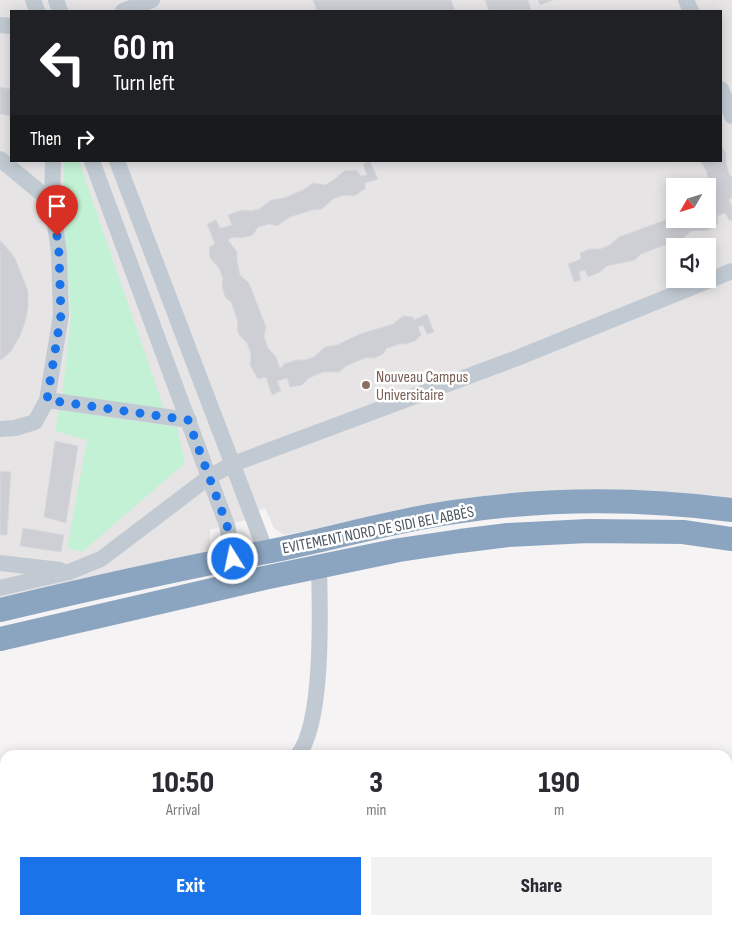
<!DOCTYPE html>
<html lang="en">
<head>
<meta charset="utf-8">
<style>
	body { margin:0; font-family:"Sofia Sans Condensed",sans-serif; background:#f2f2f3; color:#2b2b33; height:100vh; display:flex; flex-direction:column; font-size:19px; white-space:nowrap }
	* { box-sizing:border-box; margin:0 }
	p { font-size:16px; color:#7c7c81 }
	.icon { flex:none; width:28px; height:28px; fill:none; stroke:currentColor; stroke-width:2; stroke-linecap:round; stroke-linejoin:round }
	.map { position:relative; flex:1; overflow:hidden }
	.panel { position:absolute; left:0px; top:750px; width:732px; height:175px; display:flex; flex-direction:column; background:#fff; border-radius:15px 15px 0 0; box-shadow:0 2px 12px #0003 }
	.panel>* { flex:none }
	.banner { position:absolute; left:10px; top:10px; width:712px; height:152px; border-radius:0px; box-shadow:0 2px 12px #0003; background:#202124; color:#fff; overflow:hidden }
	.needle { width:32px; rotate:231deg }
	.controls { position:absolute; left:666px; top:178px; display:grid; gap:10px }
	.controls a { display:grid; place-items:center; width:50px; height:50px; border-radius:0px; background:#fff; box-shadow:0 2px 12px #0003; font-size:25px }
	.pin { position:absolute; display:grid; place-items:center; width:42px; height:42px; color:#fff; margin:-51px -21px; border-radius:50% 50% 50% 0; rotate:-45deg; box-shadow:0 0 5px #0007 }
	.pin .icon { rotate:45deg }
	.me { position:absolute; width:55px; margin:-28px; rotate:350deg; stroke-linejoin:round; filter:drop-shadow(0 0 4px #0008) }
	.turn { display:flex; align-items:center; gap:18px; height:105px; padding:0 20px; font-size:22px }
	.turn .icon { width:65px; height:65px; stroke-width:2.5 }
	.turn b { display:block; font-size:35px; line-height:42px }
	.then { display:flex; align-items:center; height:48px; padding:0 20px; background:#0003; gap:10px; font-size:19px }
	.eta { display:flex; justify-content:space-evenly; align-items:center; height:85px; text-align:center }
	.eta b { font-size:30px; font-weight:800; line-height:35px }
	.cta { display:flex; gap:10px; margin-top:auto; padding:10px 20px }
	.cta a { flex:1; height:58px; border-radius:0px; background:#1a73e8; color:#fff; font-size:20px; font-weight:800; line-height:58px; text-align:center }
	.cta a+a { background:#f2f2f3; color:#2b2b33 }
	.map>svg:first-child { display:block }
</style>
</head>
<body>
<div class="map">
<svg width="732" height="925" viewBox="0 0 732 925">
	<rect width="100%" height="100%" fill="#f5f3f3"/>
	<path fill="#e6e4e5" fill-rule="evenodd" d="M 0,0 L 732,0 L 732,499 L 670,492 L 572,490 L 490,495 L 284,535 L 274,528 L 265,508 L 257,511 L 253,518 L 210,530 L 210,550 L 0,601 ZM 11,11 L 721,11 L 721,161 L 11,161 ZM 675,186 L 708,186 L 708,219 L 675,219 ZM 675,246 L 708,246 L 708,279 L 675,279 Z"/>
	<path fill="#c3f1d5" d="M 64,161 L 79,161 L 164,409 L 62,395 L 71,317 L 64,213 Z
		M 59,410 L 177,427 L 185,463 L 82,552 L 67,548 L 87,440 L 55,431 Z"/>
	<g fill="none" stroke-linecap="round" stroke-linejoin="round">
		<path stroke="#90daee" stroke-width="16" d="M 28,925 L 34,920"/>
	</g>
	<path fill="#cdcfd5" stroke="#d7d9de" d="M 313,0 L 451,0 L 455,11 L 317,11 Z
		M 485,0 L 528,0 L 531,10 L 489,11 Z
		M 538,0 L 553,0 L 540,5 Z
		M 0,87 L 11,89 L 11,116 L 0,114 Z
		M 721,145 L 726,154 L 726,163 L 729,174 L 732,178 L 732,198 L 729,200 L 732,206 L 732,220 L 730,221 L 725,213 L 717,216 L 718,223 L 708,230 L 691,231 L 678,243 L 662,246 L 641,254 L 635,260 L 607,266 L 600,272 L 588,277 L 585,270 L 579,272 L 581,280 L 574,282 L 568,264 L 581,259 L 580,253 L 589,249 L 600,249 L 610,245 L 619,237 L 668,219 L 708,219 L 708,204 L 714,204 L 716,201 L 711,197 L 708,187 L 709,181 L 706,170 L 700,161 L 721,161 Z
		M 370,162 L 378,179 L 365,183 L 365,189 L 354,196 L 344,195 L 333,199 L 322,209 L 312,210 L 290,217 L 277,226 L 269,224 L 258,227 L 253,235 L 241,238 L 233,237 L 228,240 L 237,252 L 237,260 L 240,275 L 249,283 L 266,327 L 264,336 L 268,348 L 276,357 L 280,369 L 284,364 L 296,360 L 305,360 L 314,357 L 325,347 L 337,345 L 360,334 L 393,324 L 403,316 L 413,317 L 414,320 L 427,314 L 434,332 L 427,334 L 423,325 L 418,327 L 421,335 L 415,341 L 406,344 L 400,344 L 387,348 L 383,354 L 375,358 L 365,358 L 346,366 L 339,372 L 323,372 L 309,378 L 302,385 L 290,387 L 287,378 L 277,381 L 281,391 L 272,395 L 266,377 L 258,379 L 250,365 L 251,354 L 247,343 L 240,336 L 237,330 L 238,322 L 231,302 L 225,297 L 222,286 L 223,278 L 219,268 L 210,258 L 209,247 L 215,244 L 207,224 L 216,220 L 220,228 L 232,225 L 228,215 L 242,210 L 251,211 L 259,209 L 271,200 L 284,198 L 303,190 L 313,183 L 325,185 L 335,179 L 344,171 L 356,170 L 361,176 L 367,175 L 363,164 Z
		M 0,240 L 15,258 L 28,291 L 28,308 L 25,322 L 20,336 L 11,351 L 0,361 Z
		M 55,441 L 78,446 L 66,523 L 44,517 Z
		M 0,471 L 11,472 L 7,535 L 0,535 Z
		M 23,528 L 64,535 L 61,552 L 20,546 Z"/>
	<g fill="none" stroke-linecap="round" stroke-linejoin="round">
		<path stroke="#c1cad2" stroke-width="16" d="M 33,0 L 37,11
			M 56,0 L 60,11
			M 686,0 L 691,11
			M 123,11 L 152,0
			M 0,25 L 11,26
			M 721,89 L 732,116
			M 0,159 L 52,202 L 59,253 L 61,315 L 47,400 L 35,422 L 15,428 L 0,429
			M 92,161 L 209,477 L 227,525 L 233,559
			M 117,161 L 266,552
			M 52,202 L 53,161
			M 47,400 L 189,420
			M 0,563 L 60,570
			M 0,588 L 69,572 L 101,559 L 209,477 L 233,464 L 517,358 L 732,271
			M 298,755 C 324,722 320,610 319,567
			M 127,925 L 128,920"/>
		<path stroke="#8ba5c1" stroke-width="24" d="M 0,610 C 88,589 177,569 266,552 C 328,540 390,521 454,512 C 546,498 640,498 732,510
			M 0,639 L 264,578 L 399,550 L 460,541 L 508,535 L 588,531 L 683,532 L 732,539"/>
	</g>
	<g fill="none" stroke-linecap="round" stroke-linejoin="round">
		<path stroke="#1a73e8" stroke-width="9" stroke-dasharray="0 16.2" d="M 57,236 L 59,253 L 61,315 L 47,400 L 188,420 L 227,525 L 233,559"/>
	</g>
	<circle fill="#8d6e63" stroke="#fff" stroke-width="2" cx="366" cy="385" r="5"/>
	<g text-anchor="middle" stroke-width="5" stroke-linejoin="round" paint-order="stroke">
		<g font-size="16" fill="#785e54" stroke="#fff" text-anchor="start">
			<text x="376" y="382">Nouveau Campus<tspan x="376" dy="18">Universitaire</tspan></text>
		</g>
		<g font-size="16" fill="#4a5661" stroke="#fff">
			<text transform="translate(378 529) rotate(-11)" y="6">EVITEMENT NORD DE SIDI BEL ABBÈS</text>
		</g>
	</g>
</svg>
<div class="controls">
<a><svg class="needle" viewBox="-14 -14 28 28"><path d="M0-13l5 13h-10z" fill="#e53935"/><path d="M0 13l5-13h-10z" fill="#7c7c81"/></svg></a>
<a><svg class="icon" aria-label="sound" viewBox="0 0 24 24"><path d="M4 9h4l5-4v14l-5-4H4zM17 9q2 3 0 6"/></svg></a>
</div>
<div class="pin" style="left:57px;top:236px;background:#d93025"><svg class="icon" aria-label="arrive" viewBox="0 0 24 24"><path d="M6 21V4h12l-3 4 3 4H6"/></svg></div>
<svg class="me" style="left:233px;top:559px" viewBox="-20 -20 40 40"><circle r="17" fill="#1a73e8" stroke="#fff" stroke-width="3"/><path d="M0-11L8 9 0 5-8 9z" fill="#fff"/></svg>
<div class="banner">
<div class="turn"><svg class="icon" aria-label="left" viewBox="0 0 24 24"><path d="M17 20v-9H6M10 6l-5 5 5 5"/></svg><div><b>60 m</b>Turn left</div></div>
<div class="then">Then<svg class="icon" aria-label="right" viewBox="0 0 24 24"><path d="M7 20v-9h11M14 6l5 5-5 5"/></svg></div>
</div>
<section class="panel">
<div class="eta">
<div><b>10:50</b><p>Arrival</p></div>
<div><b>3</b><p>min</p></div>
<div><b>190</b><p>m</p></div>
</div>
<div class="cta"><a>Exit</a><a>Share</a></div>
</section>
</div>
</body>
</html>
